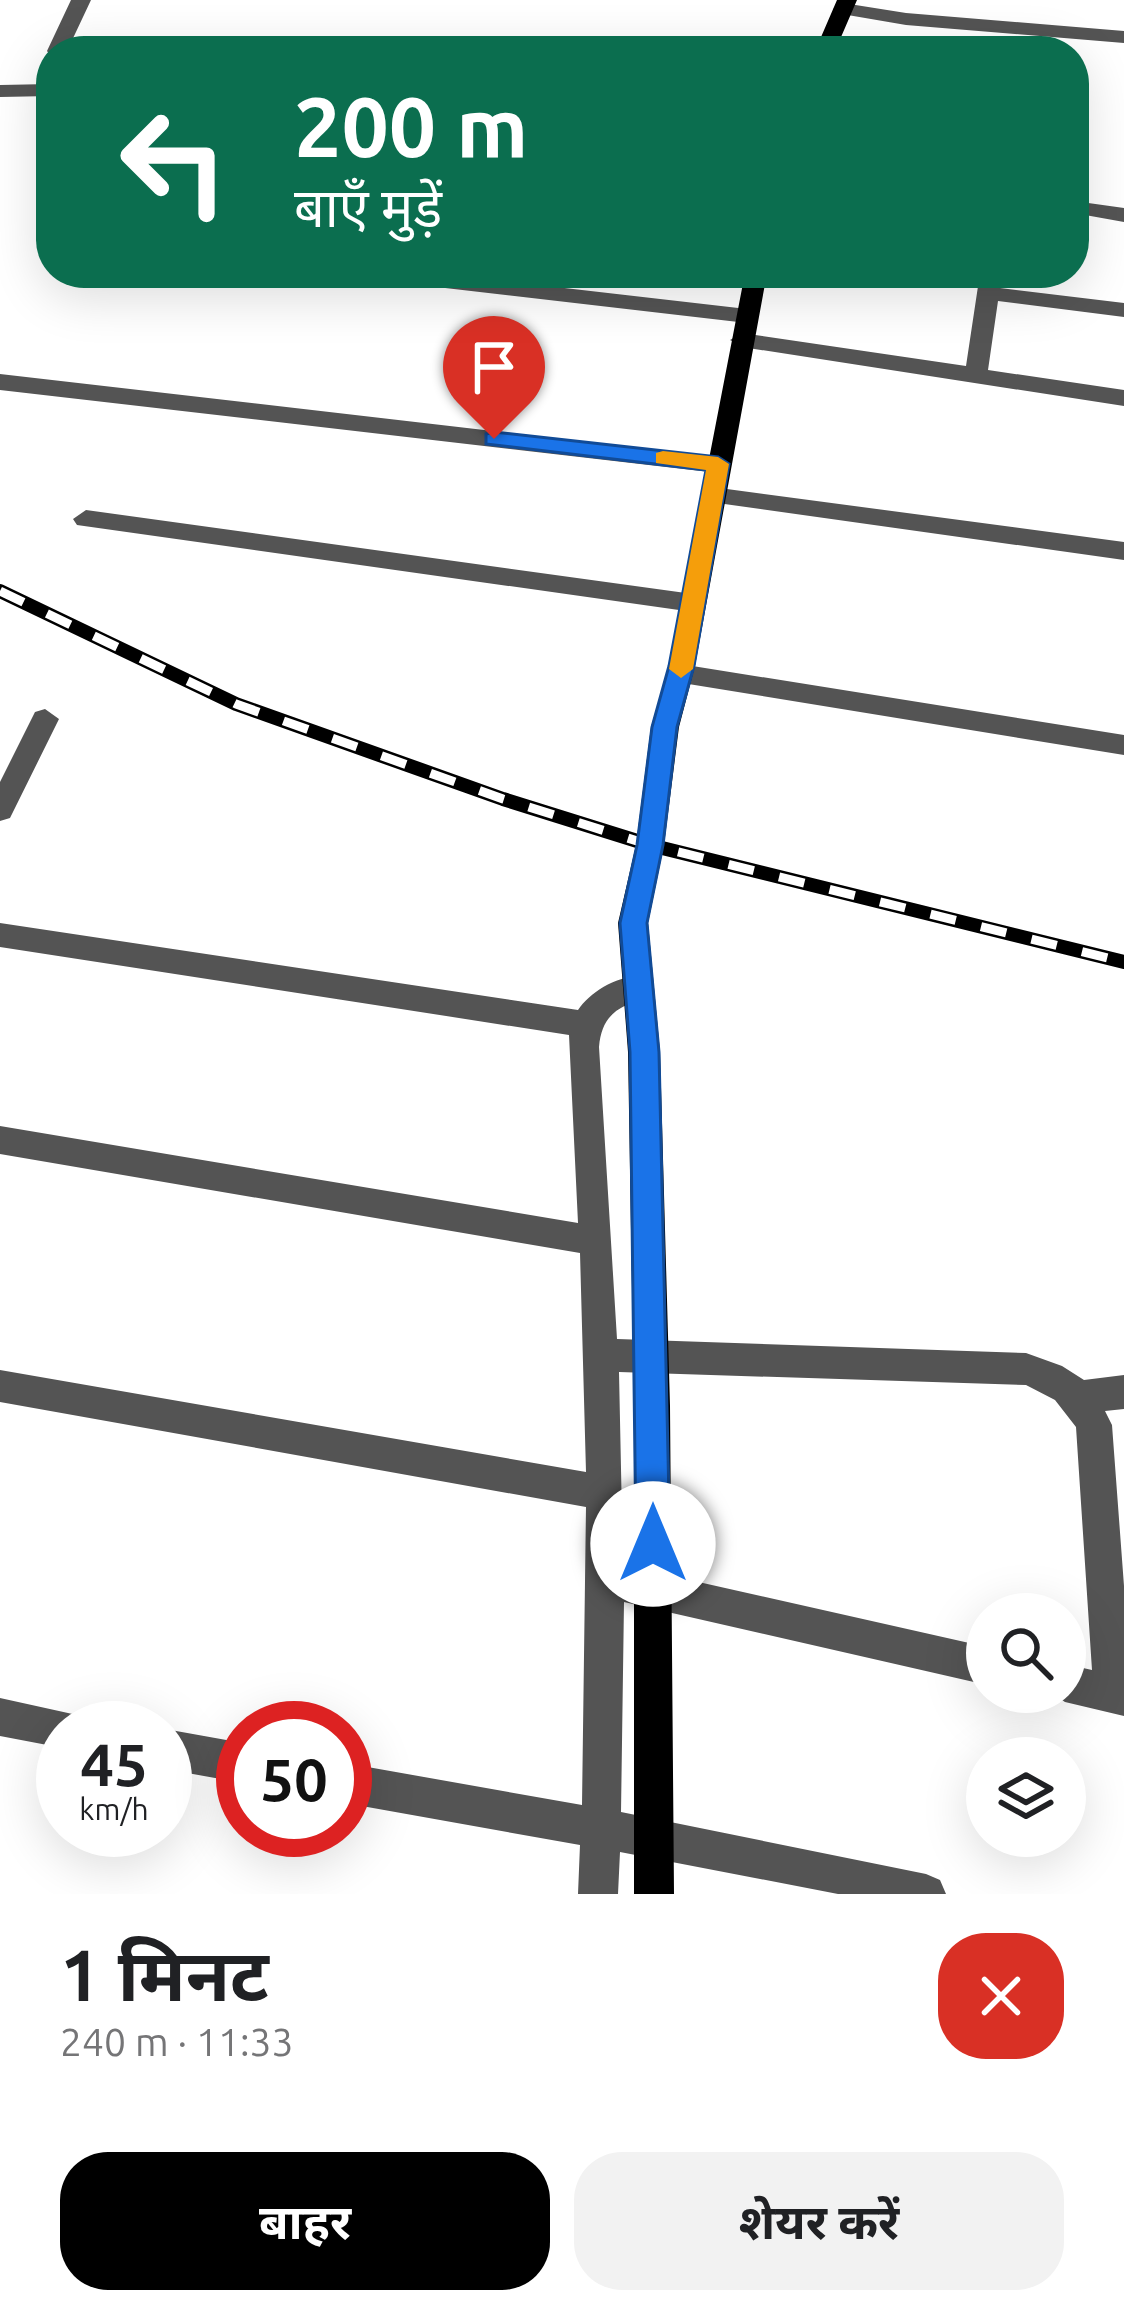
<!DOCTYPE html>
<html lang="hi">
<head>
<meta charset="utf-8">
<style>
	body { margin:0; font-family:Ubuntu,"Noto Sans Devanagari",sans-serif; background:#f2f2f2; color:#202124; height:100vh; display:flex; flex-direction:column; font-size:45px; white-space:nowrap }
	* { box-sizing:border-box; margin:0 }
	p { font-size:39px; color:#757577 }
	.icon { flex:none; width:66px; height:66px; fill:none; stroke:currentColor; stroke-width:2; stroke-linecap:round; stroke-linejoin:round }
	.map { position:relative; height:1894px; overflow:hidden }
	.side { display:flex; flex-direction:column; background:#fff; flex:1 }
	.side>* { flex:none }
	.top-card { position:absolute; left:36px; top:36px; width:1053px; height:252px; border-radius:48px; box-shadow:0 12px 48px #0002; background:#0b6e4f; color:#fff; overflow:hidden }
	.buttons { position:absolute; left:966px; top:1593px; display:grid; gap:24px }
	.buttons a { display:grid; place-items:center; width:120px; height:120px; border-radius:50%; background:#fff; box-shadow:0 12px 48px #0002; font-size:60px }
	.speed { position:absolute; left:36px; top:1701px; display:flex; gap:24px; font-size:60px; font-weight:700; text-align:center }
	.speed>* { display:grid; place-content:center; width:156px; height:156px; border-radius:50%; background:#fff; box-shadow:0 12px 48px #0002; line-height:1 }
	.speed small { font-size:30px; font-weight:400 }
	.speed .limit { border:18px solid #d22; background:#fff; color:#111 }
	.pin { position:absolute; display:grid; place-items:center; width:102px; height:102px; color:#fff; margin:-123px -51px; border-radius:50% 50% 50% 0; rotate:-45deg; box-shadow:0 0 12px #0007 }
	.pin .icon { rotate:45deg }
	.me { position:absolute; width:132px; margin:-66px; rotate:0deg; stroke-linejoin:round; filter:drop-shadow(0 0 9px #0008) }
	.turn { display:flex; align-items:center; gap:42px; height:252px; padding:0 60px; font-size:54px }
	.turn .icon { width:156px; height:156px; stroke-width:2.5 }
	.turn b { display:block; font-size:84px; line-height:102px }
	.round { display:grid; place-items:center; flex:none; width:126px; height:126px; border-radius:48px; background:#f2f2f2 }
	.head { display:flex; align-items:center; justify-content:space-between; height:204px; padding:0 60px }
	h1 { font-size:72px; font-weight:700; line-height:90px }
	.action { display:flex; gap:24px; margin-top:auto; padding:24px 60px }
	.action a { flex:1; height:138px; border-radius:48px; background:#000; color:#fff; font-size:48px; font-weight:700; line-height:138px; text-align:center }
	.action a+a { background:#f2f2f2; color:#202124 }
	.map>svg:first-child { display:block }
</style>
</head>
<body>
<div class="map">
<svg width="1124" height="1894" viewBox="0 0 1124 1894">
	<rect width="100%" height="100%" fill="#fff"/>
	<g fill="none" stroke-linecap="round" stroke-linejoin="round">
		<path fill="#545454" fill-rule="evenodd" d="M 71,0 L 91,0 L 67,51 L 51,51 L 50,55 L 47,51 Z
			M 843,3 L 906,13 L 1124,31 L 1124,43 L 906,25 L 836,13 L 833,9 Z
			M 51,84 L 51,96 L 0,97 L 0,85 Z
			M 1074,201 L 1124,208 L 1124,222 L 1074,213 Z
			M 365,273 L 435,273 L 747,309 L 758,316 L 747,323 L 376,280 Z
			M 980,273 L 1002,273 L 1000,288 L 1124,303 L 1124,317 L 998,301 L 988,370 L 1124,390 L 1124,406 L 742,347 L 730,340 L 742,333 L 966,366 Z
			M 0,374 L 718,457 L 730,465 L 718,473 L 0,390 Z
			M 712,487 L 1124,542 L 1124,560 L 703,501 L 700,495 Z
			M 86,510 L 693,594 L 706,603 L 693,612 L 77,525 L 73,519 Z
			M 680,664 L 1124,735 L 1124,755 L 670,681 L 667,674 L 670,667 Z
			M 45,709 L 59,719 L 10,818 L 0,821 L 0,782 L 35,712 Z
			M 0,923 L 578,1010 C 591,990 626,970 650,978 L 654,987 L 650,996 C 620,1006 602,1013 599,1047 L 617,1339 L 1026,1353 L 1062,1366 L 1084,1380 L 1124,1375 L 1124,1409 L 1105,1411 L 1112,1425 L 1124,1586 L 1124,1716 L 1065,1702 L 1050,1692 L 1065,1692 L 1065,1664 L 1092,1670 L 1076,1427 L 1055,1400 L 1026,1385 L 619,1372 L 623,1565 L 987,1647 L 987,1685 L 624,1602 L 621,1812 L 926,1874 L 940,1880 L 946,1894 L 838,1894 L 620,1852 L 618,1894 L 578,1894 L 580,1845 L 345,1803 L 345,1763 L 582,1805 L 586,1507 L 0,1402 L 0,1370 L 586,1472 L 580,1253 L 0,1154 L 0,1126 L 578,1223 L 569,1035 L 0,947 Z
			M 0,1698 L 77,1715 L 82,1728 L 63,1728 L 63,1748 L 0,1736 Z
			M 165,1729 L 243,1743 L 243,1783 L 165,1769 Z"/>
		<path fill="#000" fill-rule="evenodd" d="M 837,0 L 857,0 L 835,51 L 815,51 Z
			M 745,273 L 767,273 L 695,666 L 679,727 L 664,845 L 648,923 L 660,1052 L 670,1406 L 674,1894 L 634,1894 L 634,1406 L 628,1052 L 618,923 L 636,845 L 651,727 L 669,666 Z"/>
		<g stroke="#000" stroke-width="14">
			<path id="rail" d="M 0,591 L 236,704 L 503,799 L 650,845 L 1124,962"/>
		</g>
		<use href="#rail" stroke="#fff" stroke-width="9" stroke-dasharray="26" stroke-linecap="butt"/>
	</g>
	<path fill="#1a73e8" stroke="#114b97" stroke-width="3" d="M 494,432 L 718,457 L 729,464 L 694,666 L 677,727 L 663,845 L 647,923 L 659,1052 L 670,1544 L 665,1556 L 653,1560 L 641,1556 L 636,1544 L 630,1052 L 620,923 L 637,845 L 652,727 L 669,666 L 706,470 L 486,444 L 486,434 Z"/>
	<path fill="#f59e0b" d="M 663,451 L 718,457 L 729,464 L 693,669 L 681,678 L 669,669 L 706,470 L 656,463 L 656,453 Z"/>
</svg>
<div class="buttons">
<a><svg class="icon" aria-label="search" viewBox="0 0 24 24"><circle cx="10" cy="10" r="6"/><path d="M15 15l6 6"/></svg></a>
<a><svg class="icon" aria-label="layers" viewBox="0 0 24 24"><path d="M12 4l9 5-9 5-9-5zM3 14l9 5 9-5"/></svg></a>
</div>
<div class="speed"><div>45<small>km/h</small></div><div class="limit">50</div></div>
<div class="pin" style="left:494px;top:439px;background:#d93025"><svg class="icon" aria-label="arrive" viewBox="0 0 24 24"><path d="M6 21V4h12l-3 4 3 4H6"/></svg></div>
<svg class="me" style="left:653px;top:1544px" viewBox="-20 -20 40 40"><circle r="19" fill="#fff"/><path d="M0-13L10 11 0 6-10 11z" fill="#1a73e8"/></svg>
<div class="top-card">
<div class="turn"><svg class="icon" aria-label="left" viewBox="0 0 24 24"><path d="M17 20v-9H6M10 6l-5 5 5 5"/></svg><div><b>200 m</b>बाएँ मुड़ें</div></div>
</div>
</div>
<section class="side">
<div class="head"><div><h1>1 मिनट</h1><p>240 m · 11:33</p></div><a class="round" style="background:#d93025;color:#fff"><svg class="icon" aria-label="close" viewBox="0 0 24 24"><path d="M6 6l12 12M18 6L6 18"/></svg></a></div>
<div class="action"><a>बाहर</a><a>शेयर करें</a></div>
</section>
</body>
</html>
